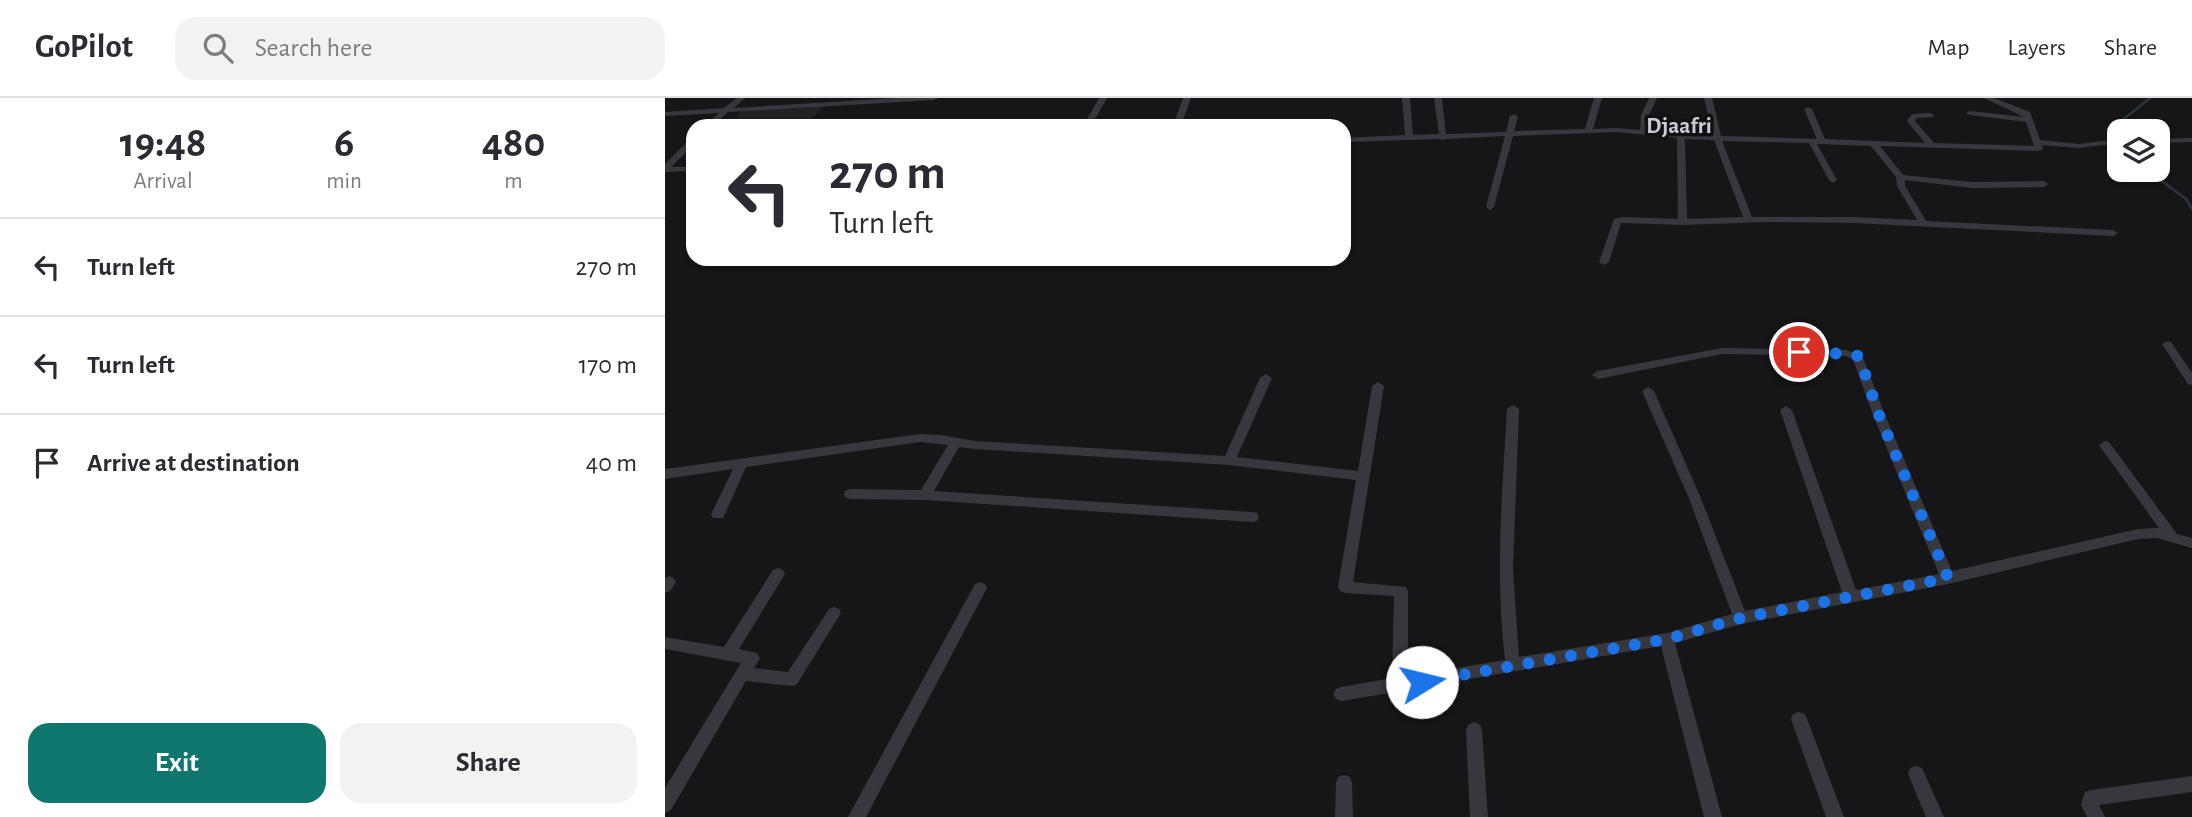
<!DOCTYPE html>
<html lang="en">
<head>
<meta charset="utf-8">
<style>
	body { margin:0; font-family:"Alegreya Sans",sans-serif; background:#f2f2f3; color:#2b2b33; height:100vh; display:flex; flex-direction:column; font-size:26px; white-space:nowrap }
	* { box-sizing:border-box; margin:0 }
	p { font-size:23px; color:#7c7c81 }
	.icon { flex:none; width:38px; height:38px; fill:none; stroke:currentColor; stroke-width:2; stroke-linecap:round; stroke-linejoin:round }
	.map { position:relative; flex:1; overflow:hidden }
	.panel { display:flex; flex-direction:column; background:#fff; width:665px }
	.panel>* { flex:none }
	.top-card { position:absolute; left:21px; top:21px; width:665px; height:147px; border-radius:21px; box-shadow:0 2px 5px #0004; background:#fff; color:#2b2b33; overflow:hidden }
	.buttons { position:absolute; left:1442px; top:21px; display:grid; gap:14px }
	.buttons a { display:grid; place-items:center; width:63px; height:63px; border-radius:14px; background:#fff; box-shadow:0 2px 5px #0004; font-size:35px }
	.pin { position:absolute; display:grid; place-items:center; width:60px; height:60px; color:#fff; margin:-30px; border:4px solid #fff; border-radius:50%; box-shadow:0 2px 7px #0007 }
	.me { position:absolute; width:77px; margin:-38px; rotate:81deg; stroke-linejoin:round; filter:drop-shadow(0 0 5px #0008) }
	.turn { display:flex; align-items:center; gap:24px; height:147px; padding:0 28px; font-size:32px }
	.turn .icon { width:91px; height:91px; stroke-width:2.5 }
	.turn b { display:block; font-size:49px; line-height:60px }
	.eta { display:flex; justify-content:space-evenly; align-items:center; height:119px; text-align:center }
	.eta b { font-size:42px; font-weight:700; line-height:49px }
	.cta { display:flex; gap:14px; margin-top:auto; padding:14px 28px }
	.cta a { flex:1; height:80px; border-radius:21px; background:#0f766e; color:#fff; font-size:28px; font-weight:700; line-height:80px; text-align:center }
	.cta a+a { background:#f2f2f3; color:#2b2b33 }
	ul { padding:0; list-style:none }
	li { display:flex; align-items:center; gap:21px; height:98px; padding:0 28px; border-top:2px solid #e1e1e2 }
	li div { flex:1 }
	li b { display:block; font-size:26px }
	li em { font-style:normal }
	header { display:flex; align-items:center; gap:42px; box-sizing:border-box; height:98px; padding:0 35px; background:#fff; border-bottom:2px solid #e1e1e2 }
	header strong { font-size:33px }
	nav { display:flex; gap:38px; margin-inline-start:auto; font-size:24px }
	.search { width:490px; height:63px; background:#f2f2f3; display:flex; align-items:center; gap:18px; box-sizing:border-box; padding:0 24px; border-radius:21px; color:#7c7c81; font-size:26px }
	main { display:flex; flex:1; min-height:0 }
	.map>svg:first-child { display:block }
</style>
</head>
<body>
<header>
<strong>GoPilot</strong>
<div class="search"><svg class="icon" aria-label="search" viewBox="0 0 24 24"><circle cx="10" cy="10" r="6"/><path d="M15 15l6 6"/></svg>Search here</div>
<nav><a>Map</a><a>Layers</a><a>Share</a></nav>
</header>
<main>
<section class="panel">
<div class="eta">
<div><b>19:48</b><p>Arrival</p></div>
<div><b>6</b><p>min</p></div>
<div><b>480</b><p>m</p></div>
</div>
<ul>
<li><svg class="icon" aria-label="left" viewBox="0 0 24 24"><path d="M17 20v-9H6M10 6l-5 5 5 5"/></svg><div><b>Turn left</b></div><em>270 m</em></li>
<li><svg class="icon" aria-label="left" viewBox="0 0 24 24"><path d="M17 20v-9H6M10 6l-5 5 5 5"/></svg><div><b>Turn left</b></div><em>170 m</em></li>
<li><svg class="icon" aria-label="arrive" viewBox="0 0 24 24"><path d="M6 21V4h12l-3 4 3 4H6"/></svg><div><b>Arrive at destination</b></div><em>40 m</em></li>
</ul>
<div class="cta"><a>Exit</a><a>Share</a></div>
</section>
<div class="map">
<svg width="1527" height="719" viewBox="0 0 1527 719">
	<rect width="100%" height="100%" fill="#161618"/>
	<path fill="#222225" d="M 160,7 L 141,28 L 63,28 L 77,12 Z"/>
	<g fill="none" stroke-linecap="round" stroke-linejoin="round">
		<path stroke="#2c353c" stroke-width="2.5" d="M 1454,46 L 1445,32 L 1485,0
			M 1482,72 L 1521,101 L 1527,111"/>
		<path fill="#37383d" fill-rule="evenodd" d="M 72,0 L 80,0 L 69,10 L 232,0 L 273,0 L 269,2 L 63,14 L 48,28 L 39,28 L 54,15 L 0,18 L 0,14 L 59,10 Z
			M 434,0 L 442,0 L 426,28 L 418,28 Z
			M 518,0 L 526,0 L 516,28 L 508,28 Z
			M 737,0 L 745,0 L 748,37 L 774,36 L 769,0 L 777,0 L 781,36 L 841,34 L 845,18 L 849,16 L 853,18 L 849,33 L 920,31 L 929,0 L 937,0 L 928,31 L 952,30 L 975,32 L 976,17 L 984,0 L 992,0 L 984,17 L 983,33 L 1048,38 L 1039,0 L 1047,0 L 1056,38 L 1152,41 L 1139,11 L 1143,9 L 1147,11 L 1160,41 L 1260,45 L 1242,23 L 1247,16 L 1265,15 L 1269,17 L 1268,19 L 1252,20 L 1250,23 L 1269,45 L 1369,48 L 1361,24 L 1305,17 L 1301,15 L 1305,13 L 1359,19 L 1319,0 L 1329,0 L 1365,14 L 1375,42 L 1414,46 L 1454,41 L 1454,45 L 1414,50 L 1377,47 L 1378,51 L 1374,53 L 1215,48 L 1238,77 L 1307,84 L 1379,83 L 1383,86 L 1379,89 L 1307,90 L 1240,82 L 1240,88 L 1261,123 L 1448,132 L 1453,135 L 1448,138 L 1188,125 L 1104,124 L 1018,127 L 958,125 L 956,125 L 944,164 L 939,167 L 934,164 L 949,121 L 958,119 L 1013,121 L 1012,40 L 952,34 L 848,38 L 829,109 L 825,112 L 821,109 L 840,38 L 782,41 L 778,42 L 775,41 L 679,44 L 679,40 L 740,37 ZM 1020,41 L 1049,42 L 1078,119 L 1022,121 ZM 1057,43 L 1144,45 L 1164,82 L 1168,85 L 1172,82 L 1152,46 L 1206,48 L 1231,79 L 1232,88 L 1252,122 L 1188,119 L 1087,119 Z
			M 1527,40 L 1527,44 L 1493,45 L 1493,41 Z
			M 25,41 L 28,41 L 28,47 L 6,69 L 28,69 L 28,73 L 0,74 L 0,66 Z
			M 1502,243 L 1506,244 L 1527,275 L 1527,287 L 1523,286 L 1497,246 Z
			M 1057,250 L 1181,252 L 1197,257 L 1220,317 L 1287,473 L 1473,431 L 1494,430 L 1436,350 L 1434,347 L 1440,343 L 1444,344 L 1512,436 L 1527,440 L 1527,450 L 1492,440 L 1473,441 L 1283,486 L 1076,526 L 1010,545 L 1057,719 L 1039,719 L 996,548 L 741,592 L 735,595 L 731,594 L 676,603 L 671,601 L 668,596 L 671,591 L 676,589 L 727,580 L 729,498 L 680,495 L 675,493 L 673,489 L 691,382 L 564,367 L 310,351 L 294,349 L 269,393 L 587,414 L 592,415 L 594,419 L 592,423 L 587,424 L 260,402 L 185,401 L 180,399 L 179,396 L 180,393 L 185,391 L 256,392 L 283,347 L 255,344 L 81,369 L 60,416 L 58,420 L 48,420 L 46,416 L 68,371 L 0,381 L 0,371 L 255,336 L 276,337 L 310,343 L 560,358 L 595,280 L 601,276 L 607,280 L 572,359 L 693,373 L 707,288 L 713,284 L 719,288 L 688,484 L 741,489 L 743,493 L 743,578 L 840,562 C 830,478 837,395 842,311 L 848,307 L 854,311 L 848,471 L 854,559 L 1002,535 L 1067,516 L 1023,398 L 977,293 L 983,289 L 989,293 L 1035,398 L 1080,513 L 1177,494 L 1115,312 L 1121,308 L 1127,312 L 1191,492 L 1274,476 L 1208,317 L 1188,261 L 1180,258 L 1057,256 L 933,281 L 927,277 L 933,273 Z
			M 113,470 L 118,472 L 120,476 L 74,551 L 92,555 L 95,560 L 89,570 L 123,574 L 164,511 L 169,509 L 174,511 L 176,515 L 132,586 L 127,588 L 81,583 L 6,712 L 0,715 L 0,690 L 76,565 L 0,551 L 0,539 L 59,549 L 108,472 Z
			M 4,478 L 9,480 L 11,484 L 5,493 L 0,495 L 0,480 Z
			M 315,484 L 320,486 L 322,490 L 201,719 L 183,719 L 310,486 Z
			M 1134,614 L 1140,616 L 1142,621 L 1179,719 L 1161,719 L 1126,621 L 1128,616 Z
			M 809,624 L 815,627 L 817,632 L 823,719 L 805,719 L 801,632 L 803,627 Z
			M 1251,668 L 1257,670 L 1279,719 L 1261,719 L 1243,676 L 1245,670 Z
			M 679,677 L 685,679 L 687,685 L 688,719 L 670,719 L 671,685 L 673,679 Z
			M 1527,678 L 1527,694 L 1434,707 L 1440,719 L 1422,719 L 1416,707 L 1420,694 L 1426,692 Z"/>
	</g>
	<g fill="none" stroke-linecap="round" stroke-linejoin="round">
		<path stroke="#1a73e8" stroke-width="12" stroke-dasharray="0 21.6" d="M 757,584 L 1002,541 L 1076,520 L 1283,480 L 1214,317 L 1194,258 L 1181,256 L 1134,254"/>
	</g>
	<g text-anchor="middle" stroke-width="7" stroke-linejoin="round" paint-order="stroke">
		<g font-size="23" font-weight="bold" fill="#c9ccd4" stroke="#111113">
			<text x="1014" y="35">Djaafri</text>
		</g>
	</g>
</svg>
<div class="buttons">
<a><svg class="icon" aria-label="layers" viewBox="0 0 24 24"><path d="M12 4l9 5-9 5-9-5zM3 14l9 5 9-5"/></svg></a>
</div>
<div class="pin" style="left:1134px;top:254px;background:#d93025"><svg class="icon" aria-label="arrive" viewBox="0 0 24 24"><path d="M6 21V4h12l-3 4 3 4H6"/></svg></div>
<svg class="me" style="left:757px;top:584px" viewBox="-20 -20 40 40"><circle r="19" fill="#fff"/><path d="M0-13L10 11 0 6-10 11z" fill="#1a73e8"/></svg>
<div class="top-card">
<div class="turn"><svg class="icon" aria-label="left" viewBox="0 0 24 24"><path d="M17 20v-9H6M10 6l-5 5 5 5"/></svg><div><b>270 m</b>Turn left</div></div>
</div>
</div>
</main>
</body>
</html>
